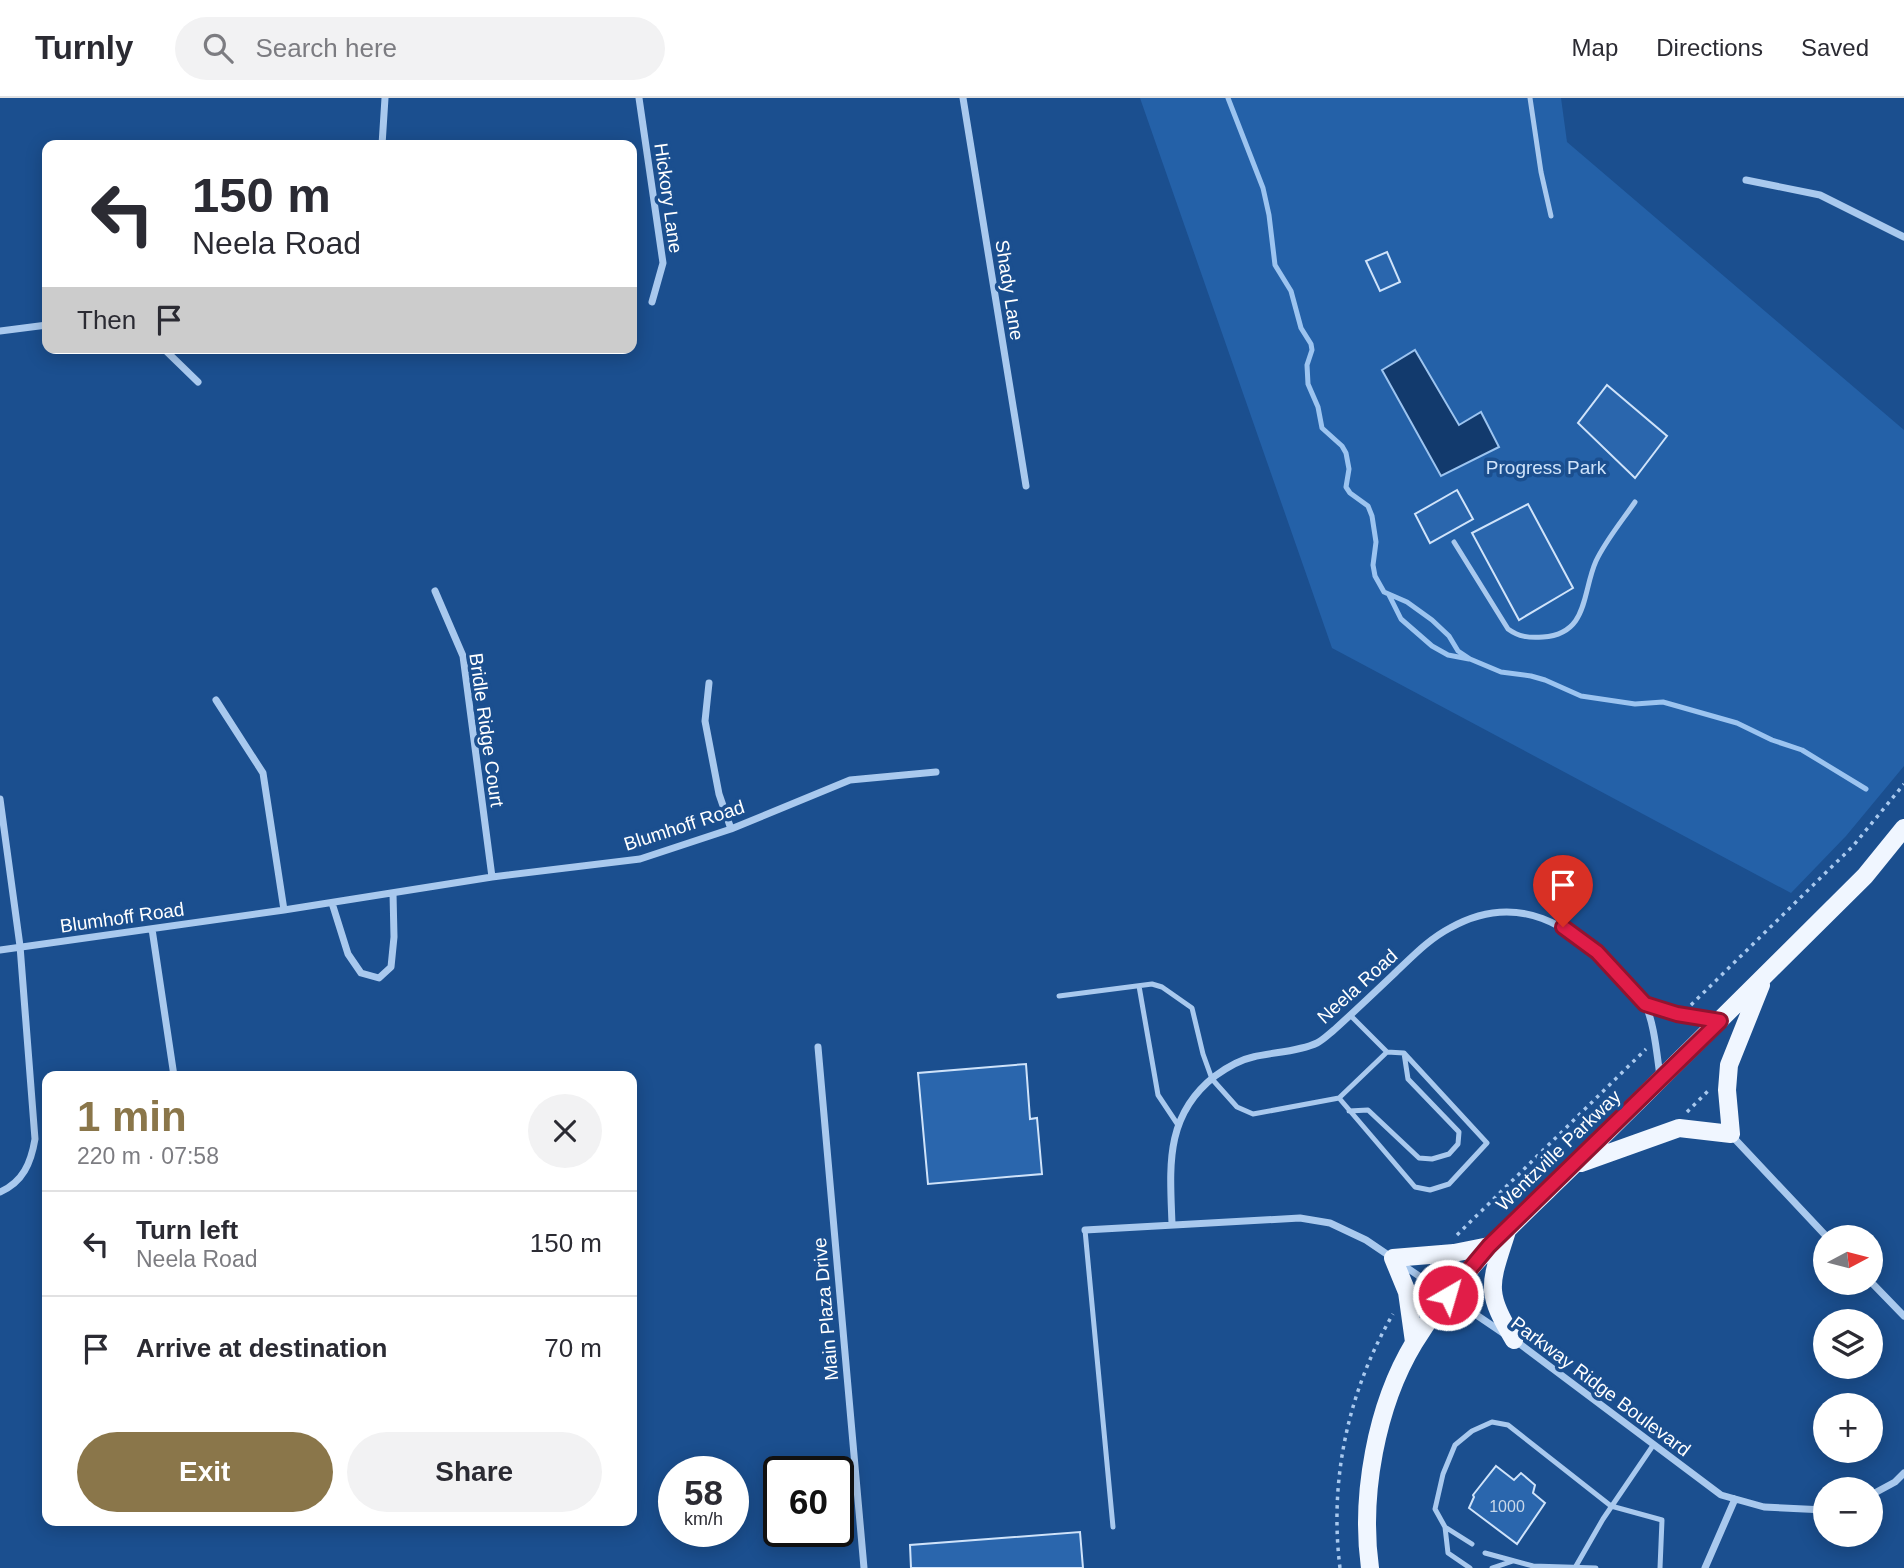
<!DOCTYPE html>
<html lang="en">
<head>
<meta charset="utf-8">
<style>
	body { margin:0; font-family:Helvetica,sans-serif; background:#f2f2f3; color:#2b2b33; height:100vh; display:flex; flex-direction:column; font-size:26px; white-space:nowrap }
	* { box-sizing:border-box; margin:0 }
	p { font-size:23px; color:#7c7c81 }
	.icon { flex:none; width:38px; height:38px; fill:none; stroke:currentColor; stroke-width:2; stroke-linecap:round; stroke-linejoin:round }
	.map { position:relative; flex:1; overflow:hidden }
	.details { position:absolute; left:42px; top:973px; width:595px; height:455px; display:flex; flex-direction:column; background:#fff; border-radius:14px; box-shadow:0 4px 18px #0003 }
	.details>* { flex:none }
	.banner { position:absolute; left:42px; top:42px; width:595px; height:214px; border-radius:14px; box-shadow:0 4px 18px #0003; background:#fff; color:#2b2b33; overflow:hidden }
	.needle { width:46px; rotate:83deg }
	.fabs { position:absolute; left:1813px; top:1127px; display:grid; gap:14px }
	.fabs a { display:grid; place-items:center; width:70px; height:70px; border-radius:50%; background:#fff; box-shadow:0 4px 18px #0003; font-size:35px }
	.speed { position:absolute; left:658px; top:1358px; display:flex; gap:14px; font-size:35px; font-weight:700; text-align:center }
	.speed>* { display:grid; place-content:center; width:91px; height:91px; border-radius:50%; background:#fff; box-shadow:0 4px 18px #0003; line-height:1 }
	.speed small { font-size:18px; font-weight:400 }
	.speed .limit { border:4px solid #111; border-radius:10px; background:#fff; color:#111 }
	.pin { position:absolute; display:grid; place-items:center; width:60px; height:60px; color:#fff; margin:-72px -30px; border-radius:50% 50% 50% 0; rotate:-45deg; box-shadow:0 0 7px #0007 }
	.pin .icon { rotate:45deg }
	.me { position:absolute; width:77px; margin:-38px; rotate:38deg; stroke-linejoin:round; filter:drop-shadow(0 0 5px #0008) }
	.turn { display:flex; align-items:center; gap:24px; height:147px; padding:0 35px; font-size:32px }
	.turn .icon { width:91px; height:91px; stroke-width:2.5 }
	.turn b { display:block; font-size:49px; line-height:60px }
	.then { display:flex; align-items:center; height:66px; padding:0 35px; background:#0003; gap:14px; font-size:26px }
	.round { display:grid; place-items:center; flex:none; width:74px; height:74px; border-radius:37px; background:#f2f2f3 }
	.head { display:flex; align-items:center; justify-content:space-between; height:119px; padding:0 35px }
	h1 { font-size:42px; font-weight:600; line-height:52px; color:#8a764a }
	.action { display:flex; gap:14px; margin-top:auto; padding:14px 35px }
	.action a { flex:1; height:80px; border-radius:42px; background:#8a764a; color:#fff; font-size:28px; font-weight:600; line-height:80px; text-align:center }
	.action a+a { background:#f2f2f3; color:#2b2b33 }
	ul { padding:0; list-style:none }
	li { display:flex; align-items:center; gap:21px; height:105px; padding:0 35px; border-top:2px solid #e1e1e2 }
	li div { flex:1 }
	li b { display:block; font-size:26px }
	li em { font-style:normal }
	header { display:flex; align-items:center; gap:42px; box-sizing:border-box; height:98px; padding:0 35px; background:#fff; border-bottom:2px solid #e1e1e2 }
	header strong { font-size:33px }
	nav { display:flex; gap:38px; margin-inline-start:auto; font-size:24px }
	.search { width:490px; height:63px; background:#f2f2f3; display:flex; align-items:center; gap:18px; box-sizing:border-box; padding:0 24px; border-radius:38px; color:#7c7c81; font-size:26px }
	.map>svg:first-child { display:block }
</style>
</head>
<body>
<header>
<strong>Turnly</strong>
<div class="search"><svg class="icon" aria-label="search" viewBox="0 0 24 24"><circle cx="10" cy="10" r="6"/><path d="M15 15l6 6"/></svg>Search here</div>
<nav><a>Map</a><a>Directions</a><a>Saved</a></nav>
</header>
<div class="map">
<svg width="1904" height="1470" viewBox="0 0 1904 1470">
	<rect width="100%" height="100%" fill="#1b4f8f"/>
	<path fill="#2461a8" d="M 1140,0 L 1561,0 L 1567,44 L 1904,332 L 1904,668 L 1846,738 L 1791,795 L 1332,550 Z"/>
	<path fill="#123a6d" stroke="#9cc4f0" stroke-width="2" d="M 1415,252 L 1459,327 L 1481,314 L 1499,349 L 1441,378 L 1382,272 Z"/>
	<g fill="none" stroke-linecap="round" stroke-linejoin="round">
		<path stroke="#9cc4f0" stroke-width="5" d="M 1228,0 L 1263,90 L 1269,117 L 1275,167 L 1291,193 L 1301,230 L 1311,246 L 1312,252 L 1307,267 L 1308,286 L 1318,309 L 1322,330 L 1342,348 L 1346,355 L 1349,371 L 1346,389 L 1350,395 L 1368,408 L 1372,418 L 1376,444 L 1373,467 L 1375,478 L 1384,494 L 1407,504 L 1432,522 L 1449,538 L 1458,553 L 1470,561 L 1501,574 L 1531,578 L 1545,582 L 1581,598 L 1635,606 L 1663,604 L 1737,625 L 1772,642 L 1802,652 L 1866,691
			M 1389,497 L 1401,521 L 1432,548 L 1448,557 L 1469,561"/>
	</g>
	<path fill="#2a66ad" stroke="#cfe3fa" stroke-width="2" d="M 1387,154 L 1400,184 L 1380,193 L 1366,163 Z
		M 1607,287 L 1667,338 L 1635,380 L 1578,325 Z
		M 1457,392 L 1473,421 L 1430,445 L 1415,416 Z
		M 1528,406 L 1573,490 L 1519,522 L 1472,435 Z
		M 1026,966 L 1030,1021 L 1037,1020 L 1042,1076 L 928,1086 L 918,975 Z
		M 1496,1368 L 1514,1382 L 1521,1375 L 1535,1387 L 1533,1395 L 1545,1405 L 1517,1446 L 1469,1410 L 1474,1399 L 1473,1397 Z
		M 1080,1434 L 1083,1470 L 911,1470 L 910,1447 Z"/>
	<g fill="none" stroke-linecap="round" stroke-linejoin="round">
		<path stroke="#a9c9ee" stroke-width="3.5" stroke-dasharray="3.5 5" stroke-linecap="butt" d="M 1691,907 L 1853,748 L 1904,686
			M 1687,1014 L 1709,992
			M 1457,1137 L 1646,951
			M 1340,1470 C 1329,1382 1348,1293 1393,1216"/>
		<path stroke="#a9c9ee" stroke-width="5" d="M 1530,0 L 1541,74 L 1551,118
			M 1454,444 L 1508,531 C 1519,539 1529,540 1543,539 C 1589,536 1582,494 1596,463 C 1606,442 1622,423 1635,404
			M 1139,888 L 1158,997 L 1178,1027
			M 1059,898 L 1152,886 L 1162,889 L 1192,910 L 1203,956 L 1212,981 L 1237,1009 L 1253,1016 L 1339,1000 L 1387,954
			M 1339,1000 L 1415,1089 L 1430,1092 L 1449,1086 L 1487,1045 L 1404,955 L 1387,954 L 1350,917
			M 1349,1013 L 1368,1012 L 1419,1060 L 1432,1061 L 1449,1056 L 1458,1046 L 1459,1034 L 1408,981 L 1404,955
			M 1085,1132 L 1113,1429
			M 1445,1429 L 1448,1455 L 1470,1470
			M 1472,1446 L 1445,1429 L 1435,1411 L 1443,1376 L 1455,1347 L 1472,1333 L 1492,1324 L 1508,1327 L 1611,1408 L 1662,1422 L 1660,1470
			M 1485,1455 L 1533,1468 L 1596,1470
			M 1576,1468 L 1603,1421 L 1654,1346
			M 1492,1470 L 1513,1463"/>
		<path stroke="#a9c9ee" stroke-width="7" d="M 639,0 L 663,165 L 652,204
			M 963,0 L 1026,388
			M 382,47 L 385,0
			M 1746,82 L 1820,97 L 1904,139
			M 0,233 L 47,227
			M 163,250 L 198,284
			M 435,493 L 463,558 L 492,779
			M 709,585 L 705,623 L 719,696 L 731,731
			M 216,602 L 263,675 L 284,812
			M 0,701 L 20,848 L 35,1041 C 31,1065 23,1084 0,1094
			M 332,805 L 348,856 L 361,875 L 379,880 L 391,869 L 394,839 L 393,795
			M 152,831 L 174,978
			M 0,852 L 284,812 L 492,779 L 640,761 L 731,731 L 850,682 L 936,674
			M 1645,906 L 1677,916 L 1715,922
			M 818,949 L 864,1470
			M 1732,1038 L 1827,1139
			M 1172,1126 C 1170,1069 1164,1018 1215,978 C 1226,970 1239,962 1253,959 C 1273,954 1298,954 1317,945 C 1323,942 1329,936 1334,932 C 1355,913 1376,893 1396,874 C 1413,858 1429,841 1450,830 C 1518,792 1572,827 1618,877 C 1626,886 1637,895 1644,905 C 1654,921 1657,958 1660,978
			M 1085,1132 L 1300,1120 L 1330,1125 L 1366,1142 L 1503,1235
			M 1871,1184 L 1904,1218
			M 1516,1243 L 1721,1397 L 1764,1409 L 1825,1412
			M 1871,1397 L 1895,1384 L 1904,1375
			M 1705,1470 L 1735,1401"/>
		<path stroke="#f0f6ff" stroke-width="18" d="M 1581,1065 L 1679,1030 L 1731,1036 L 1727,992 L 1729,967 L 1761,887
			M 1507,1133 C 1490,1187 1484,1192 1514,1242
			M 1414,1244 L 1407,1194 L 1393,1160 L 1454,1155 L 1489,1148
			M 1370,1470 C 1360,1398 1376,1308 1414,1245 C 1460,1170 1526,1115 1587,1054 C 1680,962 1773,870 1865,778 L 1904,730"/>
	</g>
	<g fill="none" stroke-linecap="round" stroke-linejoin="round">
		<g stroke="#92132f" stroke-width="18">
			<path id="route" d="M 1448,1197 L 1489,1148 L 1720,923 L 1677,916 L 1645,906 L 1597,854 L 1563,829"/>
		</g>
		<use href="#route" stroke="#e11d48" stroke-width="12"/>
	</g>
	<g text-anchor="middle" stroke-width="7" stroke-linejoin="round" paint-order="stroke">
		<g font-size="16" fill="#cad9ea">
			<text x="1507" y="1414">1000</text>
		</g>
		<g font-size="19" fill="#fff" stroke="#1b4f8f">
			<text transform="translate(669 100) rotate(82)" y="7">Hickory Lane</text>
			<text transform="translate(1010 192) rotate(81)" y="7">Shady Lane</text>
			<text transform="translate(487 632) rotate(82)" y="7">Bridle Ridge Court</text>
			<text transform="translate(684 727) rotate(-18)" y="7">Blumhoff Road</text>
			<text transform="translate(122 819) rotate(-8)" y="7">Blumhoff Road</text>
			<text transform="translate(1357 888) rotate(-42)" y="7">Neela Road</text>
			<text transform="translate(1558 1052) rotate(-44)" y="7">Wentzville Parkway</text>
			<text transform="translate(825 1211) rotate(-95)" y="7">Main Plaza Drive</text>
			<text transform="translate(1601 1288) rotate(37)" y="7">Parkway Ridge Boulevard</text>
		</g>
		<g font-size="19" fill="#cfe3fa" stroke="#1b4f8f">
			<text x="1546" y="376">Progress Park</text>
		</g>
	</g>
</svg>
<div class="fabs">
<a><svg class="needle" viewBox="-14 -14 28 28"><path d="M0-13l5 13h-10z" fill="#e53935"/><path d="M0 13l5-13h-10z" fill="#7c7c81"/></svg></a>
<a><svg class="icon" aria-label="layers" viewBox="0 0 24 24"><path d="M12 4l9 5-9 5-9-5zM3 14l9 5 9-5"/></svg></a>
<a>+</a>
<a>−</a>
</div>
<div class="speed"><div>58<small>km/h</small></div><div class="limit">60</div></div>
<div class="pin" style="left:1563px;top:829px;background:#d93025"><svg class="icon" aria-label="arrive" viewBox="0 0 24 24"><path d="M6 21V4h12l-3 4 3 4H6"/></svg></div>
<svg class="me" style="left:1448px;top:1197px" viewBox="-20 -20 40 40"><circle r="17" fill="#e11d48" stroke="#fff" stroke-width="3"/><path d="M0-11L8 9 0 5-8 9z" fill="#fff"/></svg>
<div class="banner">
<div class="turn"><svg class="icon" aria-label="left" viewBox="0 0 24 24"><path d="M17 20v-9H6M10 6l-5 5 5 5"/></svg><div><b>150 m</b>Neela Road</div></div>
<div class="then">Then<svg class="icon" aria-label="arrive" viewBox="0 0 24 24"><path d="M6 21V4h12l-3 4 3 4H6"/></svg></div>
</div>
<section class="details">
<div class="head"><div><h1>1 min</h1><p>220 m · 07:58</p></div><a class="round"><svg class="icon" aria-label="close" viewBox="0 0 24 24"><path d="M6 6l12 12M18 6L6 18"/></svg></a></div>
<ul>
<li><svg class="icon" aria-label="left" viewBox="0 0 24 24"><path d="M17 20v-9H6M10 6l-5 5 5 5"/></svg><div><b>Turn left</b><p>Neela Road</p></div><em>150 m</em></li>
<li><svg class="icon" aria-label="arrive" viewBox="0 0 24 24"><path d="M6 21V4h12l-3 4 3 4H6"/></svg><div><b>Arrive at destination</b></div><em>70 m</em></li>
</ul>
<div class="action"><a>Exit</a><a>Share</a></div>
</section>
</div>
</body>
</html>
